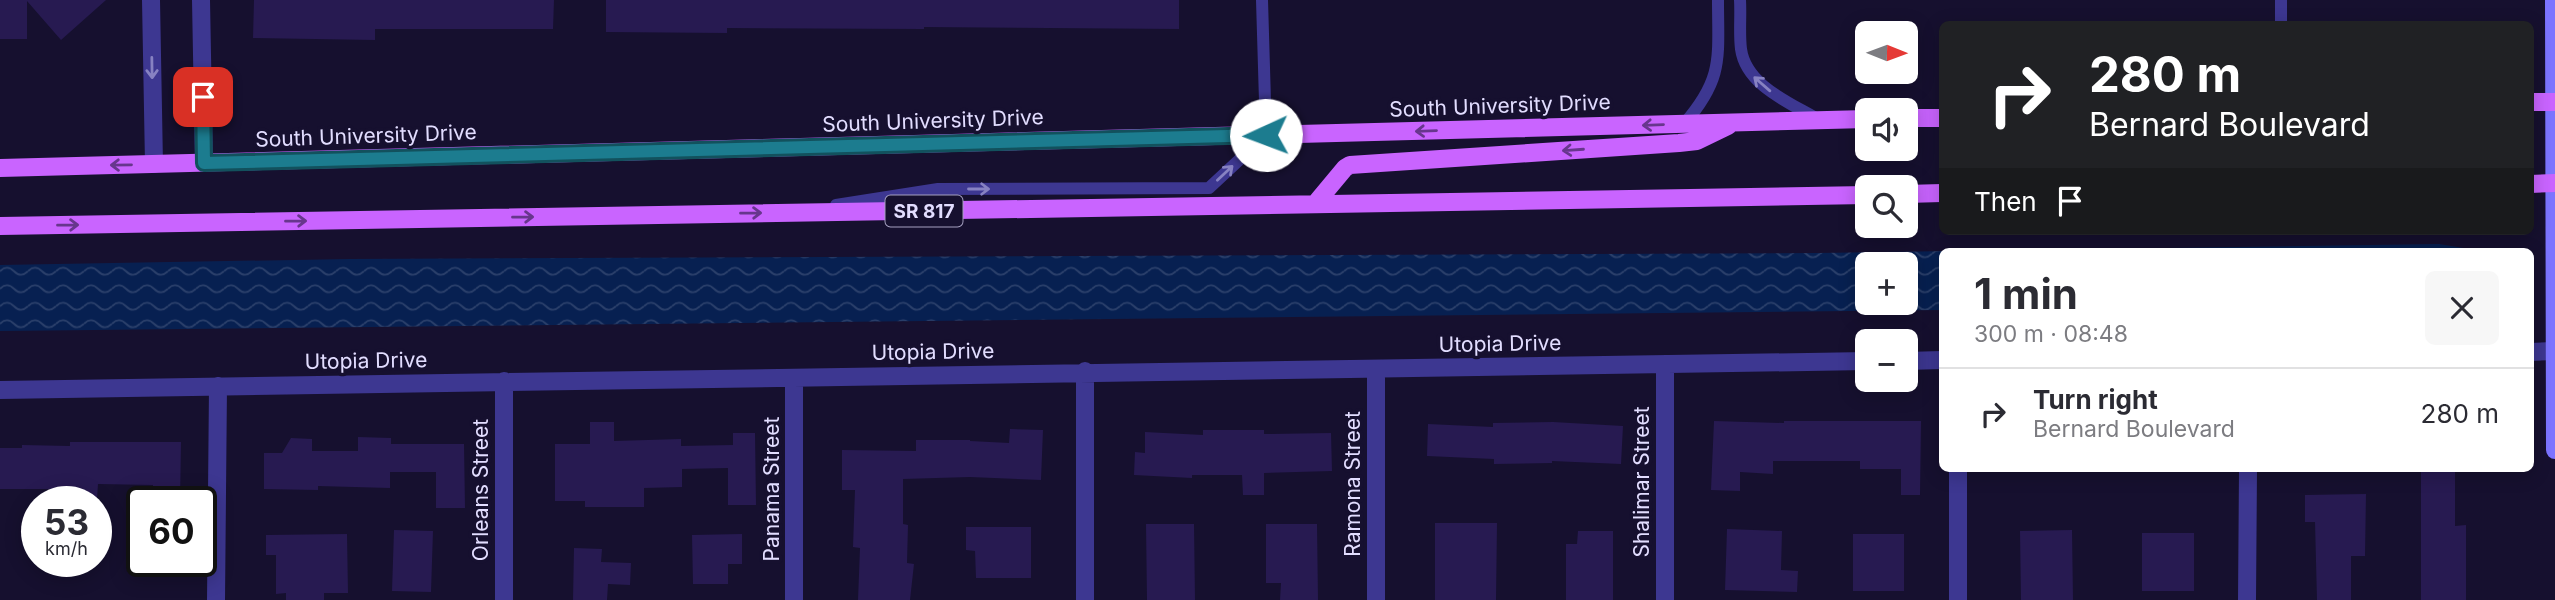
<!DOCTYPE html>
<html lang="en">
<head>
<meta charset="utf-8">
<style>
	body { margin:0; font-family:Inter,sans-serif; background:#f7f7f7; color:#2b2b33; height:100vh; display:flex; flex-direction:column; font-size:26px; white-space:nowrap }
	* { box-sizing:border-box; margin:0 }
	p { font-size:23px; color:#7c7c81 }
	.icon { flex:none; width:38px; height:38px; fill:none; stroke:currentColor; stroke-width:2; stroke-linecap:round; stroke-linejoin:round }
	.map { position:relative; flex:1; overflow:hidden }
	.sheet { position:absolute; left:1939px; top:248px; width:595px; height:224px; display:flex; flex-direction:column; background:#fff; border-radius:10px; box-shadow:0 4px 18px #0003 }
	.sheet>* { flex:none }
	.hud { position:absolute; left:1939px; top:21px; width:595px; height:214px; border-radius:10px; box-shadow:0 4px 18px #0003; background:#202124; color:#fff; overflow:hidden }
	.needle { width:46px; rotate:91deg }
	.controls { position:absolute; left:1855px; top:21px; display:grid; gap:14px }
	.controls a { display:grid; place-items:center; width:63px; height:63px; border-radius:10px; background:#fff; box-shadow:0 4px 18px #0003; font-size:35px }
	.speed { position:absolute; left:21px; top:486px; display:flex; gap:14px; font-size:35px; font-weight:700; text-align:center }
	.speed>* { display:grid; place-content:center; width:91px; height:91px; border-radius:50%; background:#fff; box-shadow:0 4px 18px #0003; line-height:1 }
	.speed small { font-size:18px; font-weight:400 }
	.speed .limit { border:4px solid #111; border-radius:10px; background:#fff; color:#111 }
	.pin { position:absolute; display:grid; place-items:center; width:60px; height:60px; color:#fff; margin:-30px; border-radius:14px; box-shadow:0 4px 10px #0006 }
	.me { position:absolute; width:77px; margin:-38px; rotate:268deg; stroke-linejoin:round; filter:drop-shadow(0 0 5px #0008) }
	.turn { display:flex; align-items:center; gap:24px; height:147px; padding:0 35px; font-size:32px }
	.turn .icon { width:91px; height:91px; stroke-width:2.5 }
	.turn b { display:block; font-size:49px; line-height:60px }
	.then { display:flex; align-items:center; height:66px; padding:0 35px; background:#0003; gap:14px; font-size:26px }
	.round { display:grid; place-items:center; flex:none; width:74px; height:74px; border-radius:10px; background:#f7f7f7 }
	.head { display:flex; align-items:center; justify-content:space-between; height:119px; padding:0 35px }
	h1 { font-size:42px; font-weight:700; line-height:52px }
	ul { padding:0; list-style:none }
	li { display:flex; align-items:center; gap:21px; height:91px; padding:0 35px; border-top:2px solid #e1e1e2 }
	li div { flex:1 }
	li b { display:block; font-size:26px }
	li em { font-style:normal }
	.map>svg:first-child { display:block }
</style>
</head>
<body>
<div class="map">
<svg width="2555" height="600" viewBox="0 0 2555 600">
	<defs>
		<pattern id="water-waves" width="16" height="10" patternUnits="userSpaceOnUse" patternTransform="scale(1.75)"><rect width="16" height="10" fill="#072051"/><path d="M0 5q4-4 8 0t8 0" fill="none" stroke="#2b406b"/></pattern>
	</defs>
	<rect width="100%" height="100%" fill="#16102f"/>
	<path fill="url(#water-waves)" fill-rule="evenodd" d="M 2439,244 L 2488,252 L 1942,252 L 1942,310 L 0,331 L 0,265 L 351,259 L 1818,253 ZM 1867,264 L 1906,264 L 1906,303 L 1867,303 Z"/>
	<path fill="#271a51" d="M 0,0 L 106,0 L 61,40 L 27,1 L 27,39 L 0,39 Z
		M 254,0 L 554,0 L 553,29 L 375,29 L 375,40 L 253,38 Z
		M 606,0 L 1179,0 L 1179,29 L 924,27 L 924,29 L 727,28 L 727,33 L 606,32 Z
		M 1714,421 L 1784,423 L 1784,421 L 1921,421 L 1920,495 L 1901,495 L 1901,469 L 1860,469 L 1860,461 L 1773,461 L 1773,474 L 1740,472 L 1740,491 L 1711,490 Z
		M 590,422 L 614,422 L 614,441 L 681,439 L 681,446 L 733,445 L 733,433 L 755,433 L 756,505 L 728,505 L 728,468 L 682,469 L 682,487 L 644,488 L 644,507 L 585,507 L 585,501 L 555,501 L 555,444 L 590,444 Z
		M 1553,422 L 1623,426 L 1621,464 L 1552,461 L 1552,463 L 1494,464 L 1494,459 L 1427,456 L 1428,424 L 1493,427 L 1493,423 Z
		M 1010,429 L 1043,430 L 1041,480 L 970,477 L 903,479 L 903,524 L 908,525 L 907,563 L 914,564 L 910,600 L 858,600 L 860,548 L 853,547 L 855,490 L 842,490 L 842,450 L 916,451 L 916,440 L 970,440 L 970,441 L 1009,443 Z
		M 1203,430 L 1264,430 L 1264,434 L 1331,433 L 1332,471 L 1264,473 L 1264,495 L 1243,495 L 1242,475 L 1192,475 L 1192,478 L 1134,475 L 1135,452 L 1145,453 L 1145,432 L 1203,435 Z
		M 358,437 L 391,438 L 391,444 L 464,444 L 465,508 L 436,508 L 436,472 L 390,472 L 390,488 L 318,486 L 318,490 L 264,489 L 264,453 L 282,453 L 291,438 L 312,439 L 312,451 L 358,451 Z
		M 70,442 L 181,442 L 180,502 L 153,502 L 153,485 L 98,484 L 97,499 L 51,499 L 51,489 L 0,489 L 0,448 L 22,448 L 22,445 L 70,446 Z
		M 2421,469 L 2455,469 L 2455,526 L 2466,525 L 2466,600 L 2421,600 Z
		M 2366,494 L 2365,556 L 2351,556 L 2351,600 L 2317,600 L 2315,522 L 2305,522 L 2305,495 Z
		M 1435,523 L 1497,523 L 1496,600 L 1435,600 Z
		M 1146,524 L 1194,524 L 1195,600 L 1147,600 Z
		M 1266,524 L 1317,524 L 1318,600 L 1280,600 L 1281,583 L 1266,583 Z
		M 966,527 L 1031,527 L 1031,578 L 976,578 L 975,551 L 966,550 Z
		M 1727,529 L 1782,531 L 1781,570 L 1798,571 L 1797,592 L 1725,590 Z
		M 394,530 L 433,531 L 431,592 L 392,591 Z
		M 2072,530 L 2073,600 L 2021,600 L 2020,531 Z
		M 1578,531 L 1613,531 L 1613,600 L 1566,600 L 1566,544 L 1577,544 Z
		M 2142,533 L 2194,533 L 2194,591 L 2142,591 Z
		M 347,534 L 348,593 L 324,593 L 324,600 L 286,600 L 286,593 L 276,594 L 276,555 L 266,555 L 266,535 Z
		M 742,534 L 742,564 L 728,564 L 728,584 L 693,584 L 692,535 Z
		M 1853,534 L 1904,534 L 1904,591 L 1853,591 Z
		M 574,548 L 602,549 L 601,562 L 631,563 L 630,585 L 608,584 L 607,600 L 573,600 Z"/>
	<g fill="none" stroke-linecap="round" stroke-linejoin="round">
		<path stroke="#3d3791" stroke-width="12" d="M 1740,0 C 1741,16 1739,33 1741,49 C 1746,86 1791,103 1819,120
			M 2281,24 L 2281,0
			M 1684,124 C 1724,78 1718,58 1718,0
			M 836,205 L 938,189 L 1209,188 L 1266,135 L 1262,0"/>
		<path stroke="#3d3791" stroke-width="18" d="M 151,0 L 154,164
			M 201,0 L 204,163
			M 2530,352 L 2554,351
			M 1906,361 L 1942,360
			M 0,390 L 1867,361
			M 216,600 L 218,386
			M 504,600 L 504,381
			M 794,600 L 794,378
			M 1085,600 L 1085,371
			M 1376,600 L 1376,369
			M 1665,600 L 1665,364
			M 1958,600 L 1958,469
			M 2247,600 L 2248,469"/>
		<path stroke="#7c74ff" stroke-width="18" d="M 2554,0 L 2555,450"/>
		<path stroke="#c964ff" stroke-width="18" d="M 2530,102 L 2555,102
			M 1906,118 L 1942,118
			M 0,168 L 1867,119
			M 2530,184 L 2555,183
			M 1906,194 L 1942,193
			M 1315,204 L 1345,168 L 1350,165 L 1679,143 L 1697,141 L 1728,126
			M 0,226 L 1867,195"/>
	</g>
	<defs><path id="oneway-shaft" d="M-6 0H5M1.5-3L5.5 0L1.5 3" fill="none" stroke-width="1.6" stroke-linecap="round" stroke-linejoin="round" transform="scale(1.75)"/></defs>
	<g stroke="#8782c2">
		<use href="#oneway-shaft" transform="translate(152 68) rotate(89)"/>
		<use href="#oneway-shaft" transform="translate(1762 84) rotate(-139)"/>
		<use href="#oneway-shaft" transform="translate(1225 173) rotate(-43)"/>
		<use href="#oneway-shaft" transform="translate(979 189)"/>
	</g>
	<g stroke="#67368d">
		<use href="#oneway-shaft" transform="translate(1653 125) rotate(178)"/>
		<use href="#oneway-shaft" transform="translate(1426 131) rotate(178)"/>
		<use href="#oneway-shaft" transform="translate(1573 150) rotate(176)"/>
		<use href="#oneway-shaft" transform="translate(121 165) rotate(179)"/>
		<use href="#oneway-shaft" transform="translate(751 213) rotate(-1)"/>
		<use href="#oneway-shaft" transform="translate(523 217) rotate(-1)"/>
		<use href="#oneway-shaft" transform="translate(296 221) rotate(-1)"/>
		<use href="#oneway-shaft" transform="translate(68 225) rotate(-1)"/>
	</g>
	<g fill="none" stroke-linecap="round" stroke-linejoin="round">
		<g stroke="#12515d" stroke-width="18">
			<path id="route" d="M 203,97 L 204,163 L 1266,135"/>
		</g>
		<use href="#route" stroke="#1c7c8f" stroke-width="12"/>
	</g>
	<g text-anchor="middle" stroke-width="7" stroke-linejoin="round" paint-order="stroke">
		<rect fill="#16102f" stroke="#a5a0c1" stroke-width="2" x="885.5" y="195.5" width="77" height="31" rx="5"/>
		<g font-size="19" font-weight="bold" fill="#e2ddff">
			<text x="924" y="218">SR 817</text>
		</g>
		<g font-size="21" fill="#e2ddff" stroke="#16102f">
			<text transform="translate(1500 106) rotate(-2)" y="7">South University Drive</text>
			<text transform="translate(933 121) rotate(-2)" y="7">South University Drive</text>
			<text transform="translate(366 136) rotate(-2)" y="7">South University Drive</text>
			<text transform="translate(1500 344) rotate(-1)" y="7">Utopia Drive</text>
			<text transform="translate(933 352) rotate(-1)" y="7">Utopia Drive</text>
			<text transform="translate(366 361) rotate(-1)" y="7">Utopia Drive</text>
			<text transform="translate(1642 482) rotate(-90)" y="7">Shalimar Street</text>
			<text transform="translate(1353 484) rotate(-90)" y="7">Ramona Street</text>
			<text transform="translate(772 489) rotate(-90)" y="7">Panama Street</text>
			<text transform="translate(481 490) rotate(-90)" y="7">Orleans Street</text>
		</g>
	</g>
</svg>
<div class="controls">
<a><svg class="needle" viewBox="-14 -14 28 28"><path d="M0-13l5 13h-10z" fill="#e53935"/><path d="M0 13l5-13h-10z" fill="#7c7c81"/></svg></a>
<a><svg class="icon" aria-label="sound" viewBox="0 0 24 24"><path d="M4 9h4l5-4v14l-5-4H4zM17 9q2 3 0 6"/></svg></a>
<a><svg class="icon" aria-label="search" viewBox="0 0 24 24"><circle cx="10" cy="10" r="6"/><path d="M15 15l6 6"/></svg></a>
<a>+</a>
<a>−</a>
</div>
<div class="speed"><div>53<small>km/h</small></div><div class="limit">60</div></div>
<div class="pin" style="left:203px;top:97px;background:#d93025"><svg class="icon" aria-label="arrive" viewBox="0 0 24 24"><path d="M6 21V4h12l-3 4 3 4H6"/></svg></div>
<svg class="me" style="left:1266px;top:135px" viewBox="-20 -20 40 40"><circle r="19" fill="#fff"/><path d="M0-13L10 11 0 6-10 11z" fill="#1c7c8f"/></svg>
<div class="hud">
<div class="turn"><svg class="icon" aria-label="right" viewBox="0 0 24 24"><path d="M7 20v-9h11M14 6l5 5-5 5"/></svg><div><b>280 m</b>Bernard Boulevard</div></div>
<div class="then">Then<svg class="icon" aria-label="arrive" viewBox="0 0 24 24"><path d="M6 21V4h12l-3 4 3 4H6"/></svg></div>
</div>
<section class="sheet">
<div class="head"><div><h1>1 min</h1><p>300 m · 08:48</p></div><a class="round"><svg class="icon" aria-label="close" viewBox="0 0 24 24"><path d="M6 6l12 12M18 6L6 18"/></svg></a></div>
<ul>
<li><svg class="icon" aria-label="right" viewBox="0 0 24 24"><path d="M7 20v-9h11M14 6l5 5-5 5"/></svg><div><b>Turn right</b><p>Bernard Boulevard</p></div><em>280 m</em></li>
</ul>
</section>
</div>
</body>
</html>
